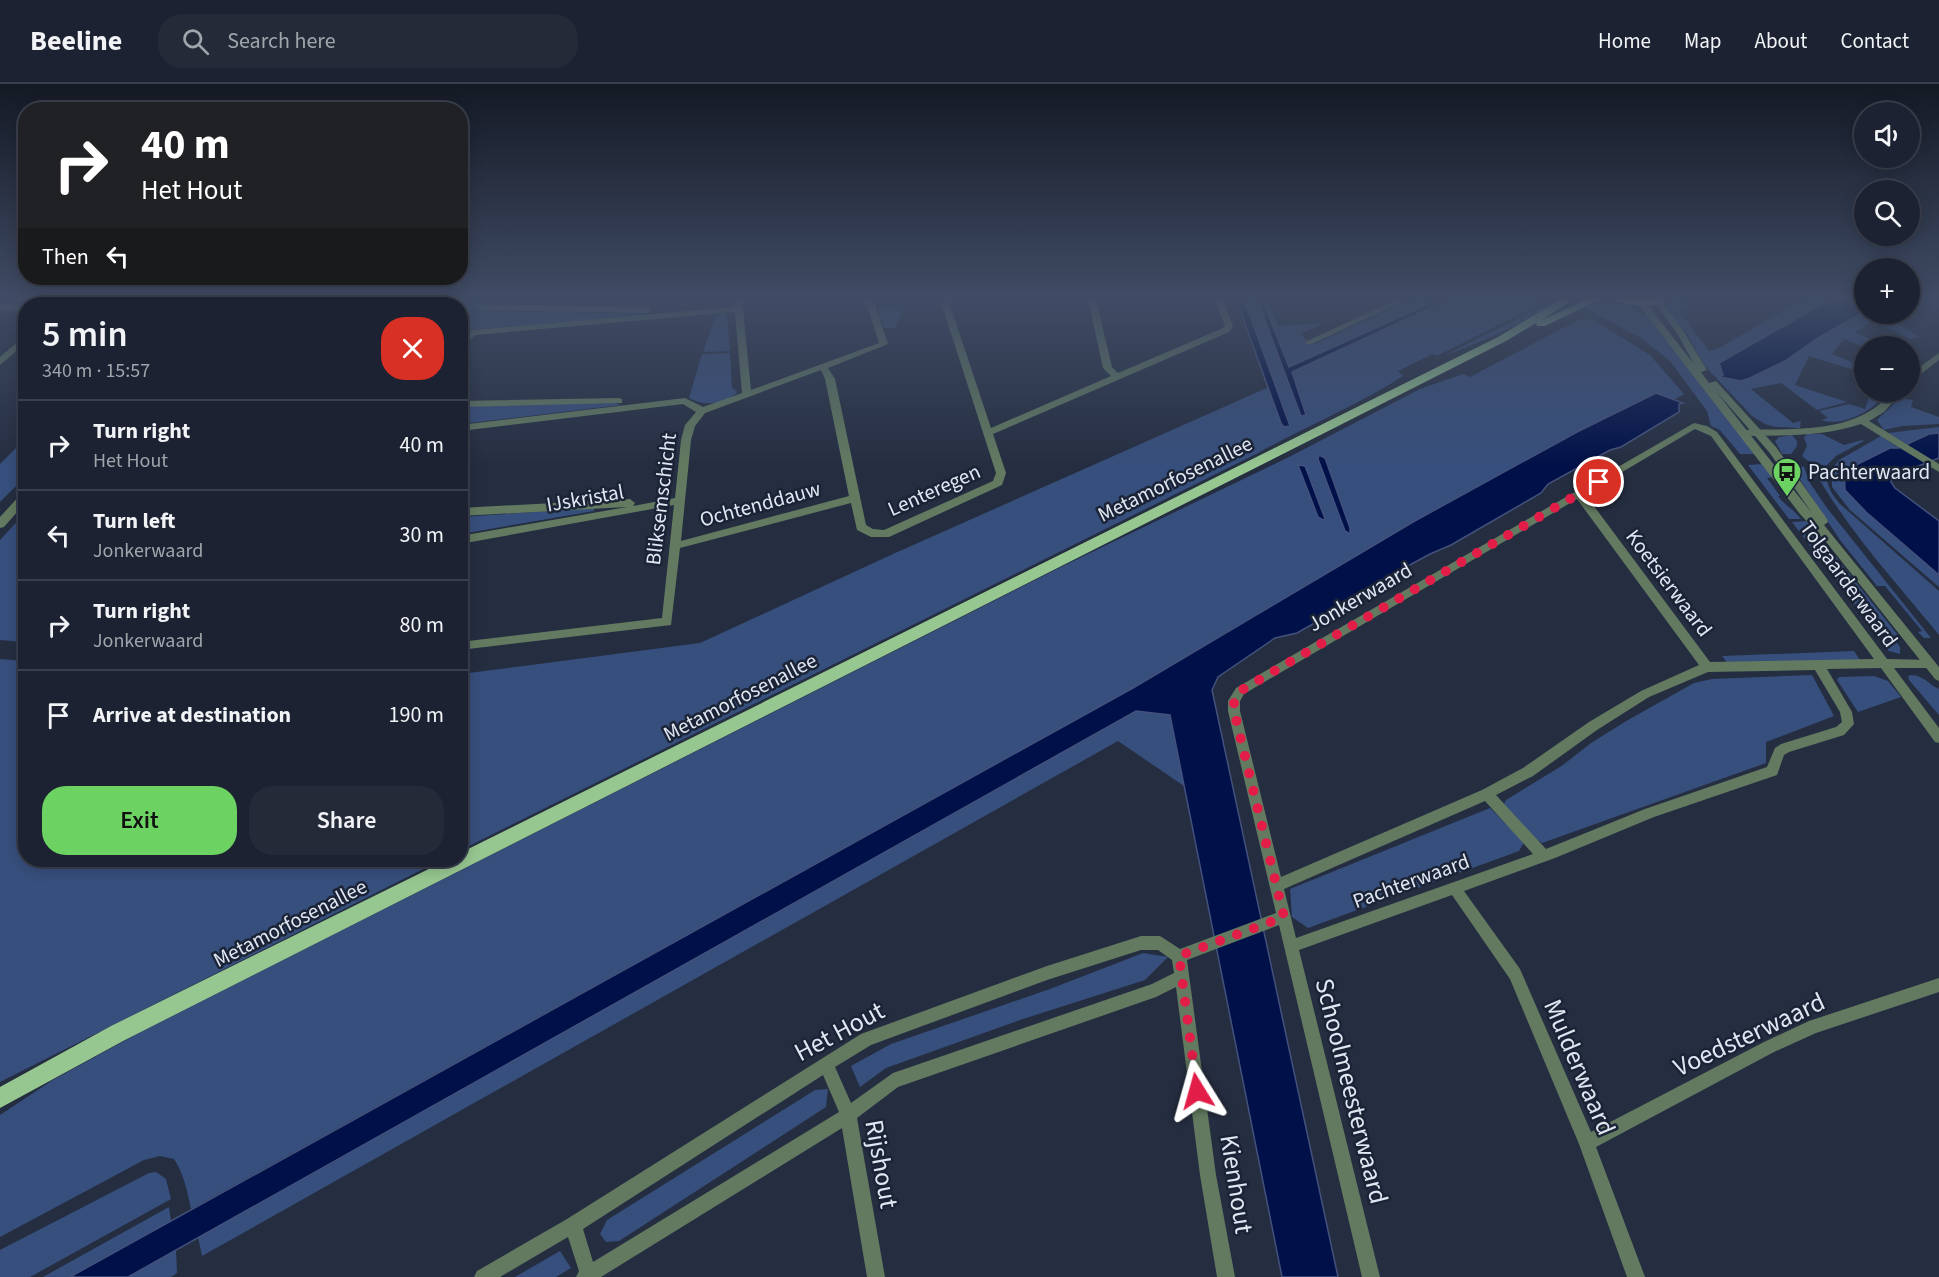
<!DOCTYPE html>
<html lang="en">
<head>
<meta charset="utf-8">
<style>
	body { margin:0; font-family:"Source Sans 3",sans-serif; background:#252a39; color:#f1f3f6; height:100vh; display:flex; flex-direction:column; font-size:22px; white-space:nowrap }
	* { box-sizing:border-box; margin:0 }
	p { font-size:20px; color:#a0a4ab }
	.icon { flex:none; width:33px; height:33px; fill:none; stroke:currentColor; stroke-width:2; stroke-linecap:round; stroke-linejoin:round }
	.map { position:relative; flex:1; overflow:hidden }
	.panel { position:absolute; left:18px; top:213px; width:450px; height:570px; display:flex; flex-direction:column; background:#1c2231; border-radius:24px; box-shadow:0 3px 15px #0003,0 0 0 2px #3a3f4d }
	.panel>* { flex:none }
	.top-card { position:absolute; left:18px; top:18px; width:450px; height:183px; border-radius:24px; box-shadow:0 3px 15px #0003,0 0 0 2px #3a3f4d; background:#202124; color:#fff; overflow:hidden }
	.fabs { position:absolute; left:1854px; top:18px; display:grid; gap:12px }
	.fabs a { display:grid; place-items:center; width:66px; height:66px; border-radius:50%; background:#1c2231; box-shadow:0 3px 15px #0003,0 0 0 2px #3a3f4d; font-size:30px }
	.pin { position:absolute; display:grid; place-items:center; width:51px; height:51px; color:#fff; margin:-26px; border:3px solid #fff; border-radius:50%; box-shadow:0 2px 6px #0007 }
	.me { position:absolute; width:66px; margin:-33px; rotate:352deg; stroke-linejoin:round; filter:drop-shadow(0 0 4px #0008) }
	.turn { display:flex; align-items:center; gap:21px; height:126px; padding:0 24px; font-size:27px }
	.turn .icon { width:78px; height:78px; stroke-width:2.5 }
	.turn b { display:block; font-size:42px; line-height:51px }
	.then { display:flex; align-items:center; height:57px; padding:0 24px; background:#0003; gap:12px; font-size:22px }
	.round { display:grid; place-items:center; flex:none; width:63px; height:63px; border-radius:24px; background:#252a39 }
	.head { display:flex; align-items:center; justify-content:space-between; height:102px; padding:0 24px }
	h1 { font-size:36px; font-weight:600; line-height:45px }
	.primary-button { display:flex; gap:12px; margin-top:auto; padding:12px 24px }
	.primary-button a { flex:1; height:69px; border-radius:24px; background:#6cd362; color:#111; font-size:24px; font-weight:600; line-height:69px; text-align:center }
	.primary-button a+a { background:#252a39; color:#f1f3f6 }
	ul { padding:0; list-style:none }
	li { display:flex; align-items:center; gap:18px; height:90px; padding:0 24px; border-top:2px solid #3a3f4d }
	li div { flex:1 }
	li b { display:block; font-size:22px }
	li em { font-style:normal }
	header { display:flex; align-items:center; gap:36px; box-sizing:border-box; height:84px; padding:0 30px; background:#1c2231; border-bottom:2px solid #3a3f4d }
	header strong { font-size:28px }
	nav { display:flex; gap:33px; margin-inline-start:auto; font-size:21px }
	.search { width:420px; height:54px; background:#252a39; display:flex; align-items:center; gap:15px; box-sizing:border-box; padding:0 21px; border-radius:24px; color:#a0a4ab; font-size:22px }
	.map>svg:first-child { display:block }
</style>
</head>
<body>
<header>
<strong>Beeline</strong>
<div class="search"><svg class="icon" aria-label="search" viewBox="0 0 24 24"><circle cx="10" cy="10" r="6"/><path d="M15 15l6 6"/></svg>Search here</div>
<nav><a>Home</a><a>Map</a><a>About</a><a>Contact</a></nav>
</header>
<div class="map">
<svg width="1939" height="1193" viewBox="0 0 1939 1193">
	<rect width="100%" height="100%" fill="#252e41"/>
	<path fill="#374f7d" d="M 217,215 L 486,215 L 476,227 L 654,230 L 467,246 L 461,252 L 460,220 L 211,220 Z
		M 1236,215 L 1266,215 L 1278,242 L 1324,239 L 1300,250 L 1312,261 L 1413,215 L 1550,215 L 1437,272 L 1433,270 L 1398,287 L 1403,292 C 1357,322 1306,342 1258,369 L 461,766 L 461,590 L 700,559 L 893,470 L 1269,303 Z
		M 1673,215 L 1691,215 L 1679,227 L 1709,267 L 1719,264 L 1804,215 L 1831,215 L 1719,279 L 1728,294 L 1741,297 L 1785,277 L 1818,254 L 1864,228 L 1889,230 L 1883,232 L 1920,253 L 1911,255 L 1872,237 L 1855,248 L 1884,262 L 1864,263 L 1844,255 L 1832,270 L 1864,283 L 1864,289 L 1809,272 L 1795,301 L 1847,318 L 1817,326 L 1781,299 L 1751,305 L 1793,339 L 1801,337 L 1800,344 L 1775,343 L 1765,340 L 1752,332 L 1705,282 L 1687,250 L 1668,228 L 1666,220 Z
		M 1551,218 L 1553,220 C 1518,241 1483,258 1445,271 Z
		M 1599,218 L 1625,220 L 1648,232 L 1756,370 L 1740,370 L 1720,346 L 1711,342 L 1707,327 L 1670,277 L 1641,254 L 1585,224 Z
		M 880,223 L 903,227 L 895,244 L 884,244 L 878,224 Z
		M 719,230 L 727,230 L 730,267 L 703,268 L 715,233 Z
		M 1590,234 L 1650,271 L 1684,310 L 1672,317 L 1655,309 L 1577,348 L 1413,438 L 1133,604 L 191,1125 C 187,1107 184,1090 174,1075 L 160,1072 L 144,1076 L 0,1153 L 0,1031 L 53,996 L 137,950 L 1061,483 L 1291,372 L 1420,305 L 1463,290 L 1470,293 L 1580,235 L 1585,236 Z
		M 730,269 L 732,304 L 738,308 C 723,320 706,323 689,314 L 702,270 Z
		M 1870,310 L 1882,314 C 1868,329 1842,343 1821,336 L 1828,334 L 1819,327 L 1849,320 L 1865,325 Z
		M 1906,315 L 1913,316 L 1911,323 L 1939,333 L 1939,340 L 1902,342 L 1884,346 L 1877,336 L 1896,318 Z
		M 615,319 L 621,321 L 461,340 L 460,322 Z
		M 1939,343 L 1939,349 L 1929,350 L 1907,360 L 1888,349 Z
		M 1807,350 L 1822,350 L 1844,361 L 1862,356 L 1864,357 L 1836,372 L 1826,382 L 1808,377 L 1802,372 L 1807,362 L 1804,354 Z
		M 1792,351 L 1797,357 L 1797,362 L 1791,370 L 1782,370 L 1775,357 L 1779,353 Z
		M 1881,352 L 1899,364 L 1890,364 L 1866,428 L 1939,491 L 1939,503 L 1850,426 L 1832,403 L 1832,385 L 1839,376 Z
		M 25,355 L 25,393 L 0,418 L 0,380 Z
		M 1789,379 L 1804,383 L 1810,399 L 1827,424 L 1931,554 L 1924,554 L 1918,548 L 1922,547 L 1885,502 L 1877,502 L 1840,456 Z
		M 1764,380 L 1774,393 L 1767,394 L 1780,412 L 1778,412 C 1785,422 1794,425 1801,435 L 1789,435 L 1748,381 Z
		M 1811,381 L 1827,385 C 1826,401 1830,408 1840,420 L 1939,507 L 1939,551 C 1894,496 1845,443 1811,381 Z
		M 594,424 L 594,427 L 461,450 L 461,433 Z
		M 25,429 L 25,558 L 0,556 L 0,456 Z
		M 1807,437 L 1901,555 L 1895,556 L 1900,563 L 1900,570 L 1889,567 L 1884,563 L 1884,558 L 1792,438 Z
		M 1854,567 L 1860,576 L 1728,580 L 1722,572 Z
		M 0,575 L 25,577 L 26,776 L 441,776 L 0,998 Z
		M 1812,591 L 1834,632 L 1766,658 L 1766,679 L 1542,759 L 1534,754 L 1504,720 L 1506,716 L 1563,681 L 1591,659 L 1628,636 L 1694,599 L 1712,595 Z
		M 1911,591 C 1924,591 1929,601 1939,605 L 1939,631 L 1909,596 L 1908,592 Z
		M 1874,592 L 1888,597 L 1901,613 L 1858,628 L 1837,596 L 1839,593 Z
		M 1136,627 L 1170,630 L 1184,702 L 1118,657 L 202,1172 L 198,1153 Z
		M 1490,724 L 1524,758 L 1519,767 L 1308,844 L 1292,833 L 1290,805 Z
		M 1143,869 L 1168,873 L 1145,896 L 1023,935 L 886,984 L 860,1003 L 851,982 L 891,960 L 1050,905 Z
		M 828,1005 L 826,1023 L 619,1157 L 606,1158 L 600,1150 L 607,1136 L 815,1006 Z
		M 156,1088 L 166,1095 L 171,1115 L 30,1193 L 0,1193 L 0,1166 L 149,1089 Z
		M 169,1123 L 171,1137 L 70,1193 L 43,1193 Z
		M 176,1166 L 177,1189 L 171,1193 L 128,1193 Z
		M 560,1167 L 571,1184 L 556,1193 L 515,1193 Z"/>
	<path fill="#001149" stroke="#43517c" stroke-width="1.5" d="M 1236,215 L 1244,215 L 1290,342 L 1284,343 L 1281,339 Z
		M 1257,215 L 1262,215 L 1289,283 L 1440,215 L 1450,215 L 1292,288 L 1306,331 L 1301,332 Z
		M 1831,215 L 1864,215 L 1864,228 L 1818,254 L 1785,277 L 1750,294 L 1741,297 L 1720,293 L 1723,291 L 1719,279 Z
		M 1656,309 L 1683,319 L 1679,320 L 1679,328 L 1621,363 L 1610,366 L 1548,400 L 1541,409 L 1451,461 L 1430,470 L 1358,509 L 1355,516 L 1297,549 L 1275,554 L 1218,593 L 1212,606 L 1338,1193 L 1282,1193 L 1170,631 L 1136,627 L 128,1193 L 70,1193 L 1133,604 L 1413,438 L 1577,348 Z
		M 1939,349 L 1939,374 L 1892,392 L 1891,398 L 1895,404 L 1939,437 L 1939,491 L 1866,428 L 1845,406 L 1844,387 L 1890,364 L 1899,364 L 1929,350 Z
		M 1319,371 L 1325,374 L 1350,444 L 1350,450 L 1345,447 L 1318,375 Z
		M 1298,381 L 1305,382 L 1307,387 L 1325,435 L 1323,436 L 1318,433 Z"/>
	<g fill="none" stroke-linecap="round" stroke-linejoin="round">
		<path fill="#637a60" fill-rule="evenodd" d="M 64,215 L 73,215 L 68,220 L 59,220 Z
			M 734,215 L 742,215 L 751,306 L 879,259 L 865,215 L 873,215 L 888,260 L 828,284 L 835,295 L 866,441 L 873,445 L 884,446 L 993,397 L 996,389 L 940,215 L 948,215 L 991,344 L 1111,292 L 1103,284 L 1088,215 L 1096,215 L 1112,283 L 1118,289 L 1223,244 L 1225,242 L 1215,215 L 1223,215 L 1233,242 L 1229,248 L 993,350 L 1006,389 L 1002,401 L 889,453 L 871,453 L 857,446 L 851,419 L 680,464 L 671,541 L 460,566 L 460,558 L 662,534 L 674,421 L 460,460 L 460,452 L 627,423 L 460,432 L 460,424 L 630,415 L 635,419 L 633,422 L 675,414 L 681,356 L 685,341 L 696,328 L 683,320 L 460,347 L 460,341 L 685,314 L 703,323 L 742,309 L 735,228 L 475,251 L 460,266 L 461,254 L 472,246 L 734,223 ZM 821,286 L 825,295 L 849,412 L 681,457 L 691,356 L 695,342 L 705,329 Z
			M 1398,215 L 1408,215 L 1312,260 L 1306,260 L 1305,258 Z
			M 0,220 L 26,221 L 26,227 L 0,226 Z
			M 481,221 L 647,223 L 651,226 L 647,229 L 478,226 L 478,222 Z
			M 26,251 L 26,259 L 0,281 L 0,273 Z
			M 1939,269 L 1939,276 L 1913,296 L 1910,297 L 1910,290 Z
			M 1892,308 L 1902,308 L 1884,328 L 1869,337 L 1939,380 L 1939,388 L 1861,340 C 1823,353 1783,351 1744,352 L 1739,349 L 1744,346 C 1796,344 1856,351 1892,308 Z
			M 619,314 L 622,315 L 622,319 L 460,323 L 460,317 Z
			M 1694,339 L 1707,342 L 1717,348 L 1887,575 L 1933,576 L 1935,579 L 1929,584 L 1894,584 L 1939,644 L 1939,659 L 1935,658 L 1881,584 L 1827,585 L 1852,628 L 1854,640 L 1844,651 L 1789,668 L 1784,671 L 1777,691 L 1654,733 L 1555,774 L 1464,807 L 1520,885 L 1591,1048 L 1764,958 L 1809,937 L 1939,894 L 1939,908 L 1816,949 L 1774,968 L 1596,1063 L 1645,1193 L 1627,1193 L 1579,1060 L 1510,895 L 1452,811 L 1299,866 L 1380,1193 L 1362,1193 L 1279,841 L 1187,876 L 1216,1091 L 1235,1193 L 1217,1193 L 1200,1091 L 1176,903 L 1156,913 L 898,1003 L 857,1034 L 885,1193 L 867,1193 L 842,1044 L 601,1193 L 576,1193 L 579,1187 L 568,1153 L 500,1193 L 474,1193 L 477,1187 L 567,1135 L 861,950 L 1047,882 L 1141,852 L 1160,852 L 1180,865 L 1276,829 L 1228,627 L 1228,617 L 1236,604 ZM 1695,345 L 1711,352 L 1874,575 L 1710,578 L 1585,410 ZM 1577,415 L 1699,581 L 1641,607 L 1589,638 L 1523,684 L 1482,706 L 1281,793 L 1240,627 L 1240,617 L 1244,610 ZM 1815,586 L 1840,628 L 1842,638 L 1836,643 L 1781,660 L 1775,664 L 1767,683 L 1645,725 L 1546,765 L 1496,711 L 1533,692 L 1597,646 L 1649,613 L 1708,588 ZM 1485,717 L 1533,770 L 1296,854 L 1284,805 ZM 1141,866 L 1158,866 L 1172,876 L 1174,889 L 1152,900 L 893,989 L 851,1019 L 835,983 L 871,961 L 1047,896 ZM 823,991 L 839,1028 L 593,1178 L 583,1145 Z"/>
		<path fill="#637a60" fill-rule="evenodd" d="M 204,215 L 213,215 L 208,220 L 199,220 Z
			M 1636,215 L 1647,220 L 1694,280 L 1678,251 L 1656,220 L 1659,215 L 1665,215 L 1664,220 L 1686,251 L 1707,286 L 1701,288 L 1709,299 L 1716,297 L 1776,363 L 1827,435 L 1828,438 L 1824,441 L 1939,583 L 1939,597 L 1935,595 L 1827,459 L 1800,430 L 1641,224 L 1632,218 ZM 1715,306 L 1769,368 L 1812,429 L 1808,424 Z
			M 26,408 L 26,418 L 4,443 L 0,444 L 0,433 L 22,409 Z"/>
		<path fill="#97c791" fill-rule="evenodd" d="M 1561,215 L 1573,215 L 1542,236 L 1588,215 L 1601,215 L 1545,242 L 1537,242 L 1536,239 L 1506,257 L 125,956 L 0,1024 L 0,1003 L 111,942 L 447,776 L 460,776 L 460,769 L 1498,253 Z
			M 1613,215 L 1668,215 C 1655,225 1630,221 1614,217 Z"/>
	</g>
	<linearGradient id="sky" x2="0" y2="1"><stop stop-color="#141924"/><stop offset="0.56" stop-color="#404c65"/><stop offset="1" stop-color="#404c65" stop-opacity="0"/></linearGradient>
	<rect width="1939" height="382" fill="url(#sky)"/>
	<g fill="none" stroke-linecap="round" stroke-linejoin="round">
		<path stroke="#e11d48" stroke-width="10" stroke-dasharray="0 18" d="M 1197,1007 L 1179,872 L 1284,833 L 1234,627 L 1234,617 L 1240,607 L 1599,398"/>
	</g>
	<defs>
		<g id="bus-pin" transform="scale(1.5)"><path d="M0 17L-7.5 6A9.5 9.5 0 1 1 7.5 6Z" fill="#6cd362" stroke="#1b2436"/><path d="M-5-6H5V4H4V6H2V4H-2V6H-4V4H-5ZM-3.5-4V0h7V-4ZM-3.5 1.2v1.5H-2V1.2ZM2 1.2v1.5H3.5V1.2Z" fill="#111"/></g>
	</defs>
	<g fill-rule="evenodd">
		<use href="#bus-pin" x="1787" y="388"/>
	</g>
	<g text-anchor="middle" stroke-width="5" stroke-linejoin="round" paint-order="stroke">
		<g font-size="21" fill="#e0e7f3" stroke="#1b2436" text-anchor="start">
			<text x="1808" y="395">Pachterwaard</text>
		</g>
		<g font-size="21" fill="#e0e7f3" stroke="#1b2436">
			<text transform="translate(1175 395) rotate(-26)" y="7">Metamorfosenallee</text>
			<text transform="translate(934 406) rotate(-24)" y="7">Lenteregen</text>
			<text transform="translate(585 414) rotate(-10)" y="7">IJskristal</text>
			<text transform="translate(661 415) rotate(-83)" y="7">Bliksemschicht</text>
			<text transform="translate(760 420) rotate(-15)" y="7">Ochtenddauw</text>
			<text transform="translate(1669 499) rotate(53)" y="7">Koetsierwaard</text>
			<text transform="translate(1849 500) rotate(54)" y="7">Tolgaarderwaard</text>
			<text transform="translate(1360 513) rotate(-30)" y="7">Jonkerwaard</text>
			<text transform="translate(740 613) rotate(-27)" y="7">Metamorfosenallee</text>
			<text transform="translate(1411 797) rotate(-20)" y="7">Pachterwaard</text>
			<text transform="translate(290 839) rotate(-27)" y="7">Metamorfosenallee</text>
		</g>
		<g font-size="26" fill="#e0e7f3" stroke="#1b2436">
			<text transform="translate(839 947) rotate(-28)" y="9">Het Hout</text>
			<text transform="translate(1749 950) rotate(-25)" y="9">Voedsterwaard</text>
			<text transform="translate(1580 983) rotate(67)" y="9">Mulderwaard</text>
			<text transform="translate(1352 1007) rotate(76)" y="9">Schoolmeesterwaard</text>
			<text transform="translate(882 1080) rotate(80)" y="9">Rijshout</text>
			<text transform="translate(1237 1100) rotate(81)" y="9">Kienhout</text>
		</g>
	</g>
</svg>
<div class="fabs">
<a><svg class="icon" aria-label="sound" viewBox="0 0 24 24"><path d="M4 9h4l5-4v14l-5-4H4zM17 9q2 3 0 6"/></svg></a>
<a><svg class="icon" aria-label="search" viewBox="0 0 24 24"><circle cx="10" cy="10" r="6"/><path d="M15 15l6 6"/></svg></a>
<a>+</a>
<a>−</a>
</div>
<div class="pin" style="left:1599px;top:398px;background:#d93025"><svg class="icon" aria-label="arrive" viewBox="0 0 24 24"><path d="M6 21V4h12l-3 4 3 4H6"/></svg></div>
<svg class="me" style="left:1197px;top:1007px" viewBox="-20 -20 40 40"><path d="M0-17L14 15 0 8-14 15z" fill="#e11d48" stroke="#fff" stroke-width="4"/></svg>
<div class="top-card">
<div class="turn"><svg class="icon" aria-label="right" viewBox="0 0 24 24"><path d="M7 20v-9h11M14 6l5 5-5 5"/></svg><div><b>40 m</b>Het Hout</div></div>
<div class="then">Then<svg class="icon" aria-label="left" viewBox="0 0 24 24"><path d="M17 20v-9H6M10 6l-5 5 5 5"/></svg></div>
</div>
<section class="panel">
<div class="head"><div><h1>5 min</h1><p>340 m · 15:57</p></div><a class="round" style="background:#d93025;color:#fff"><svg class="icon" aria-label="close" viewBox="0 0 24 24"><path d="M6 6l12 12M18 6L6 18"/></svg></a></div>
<ul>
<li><svg class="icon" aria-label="right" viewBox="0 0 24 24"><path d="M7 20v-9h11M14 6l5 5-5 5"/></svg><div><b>Turn right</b><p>Het Hout</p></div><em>40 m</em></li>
<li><svg class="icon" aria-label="left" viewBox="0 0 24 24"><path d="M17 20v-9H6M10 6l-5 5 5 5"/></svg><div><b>Turn left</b><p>Jonkerwaard</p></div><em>30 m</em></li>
<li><svg class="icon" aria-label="right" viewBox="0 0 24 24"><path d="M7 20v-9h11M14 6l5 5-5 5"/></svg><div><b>Turn right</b><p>Jonkerwaard</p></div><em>80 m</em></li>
<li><svg class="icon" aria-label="arrive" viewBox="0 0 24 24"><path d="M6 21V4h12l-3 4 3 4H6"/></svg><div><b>Arrive at destination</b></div><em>190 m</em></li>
</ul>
<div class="primary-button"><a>Exit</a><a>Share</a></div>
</section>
</div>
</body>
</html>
